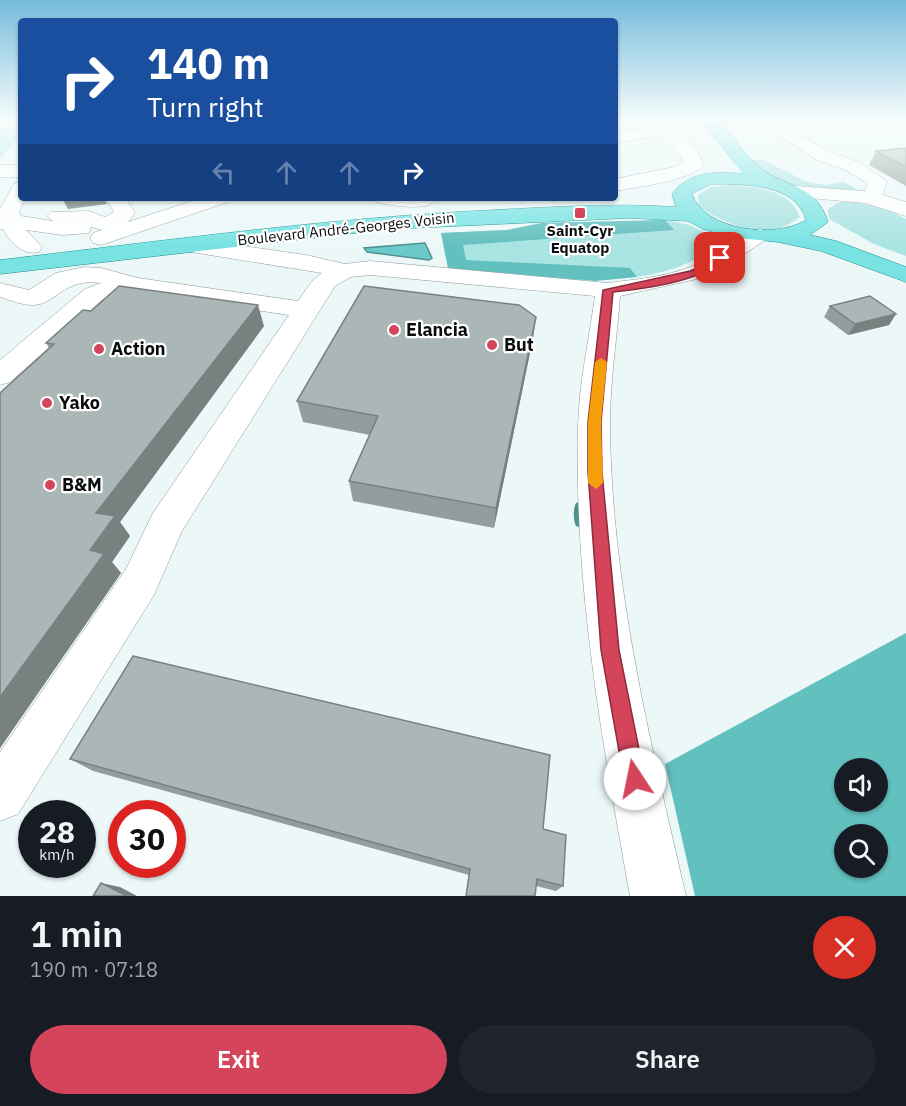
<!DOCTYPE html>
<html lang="en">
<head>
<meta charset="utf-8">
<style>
	body { margin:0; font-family:"IBM Plex Sans",sans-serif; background:#20242c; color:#f1f3f6; height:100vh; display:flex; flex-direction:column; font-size:22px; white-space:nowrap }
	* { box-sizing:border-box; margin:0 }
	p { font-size:20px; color:#9ea1a6 }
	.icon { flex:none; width:33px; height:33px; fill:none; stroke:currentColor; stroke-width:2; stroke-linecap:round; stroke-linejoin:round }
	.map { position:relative; height:896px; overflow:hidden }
	.sheet { display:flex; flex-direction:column; background:#171b24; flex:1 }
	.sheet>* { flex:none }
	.banner { position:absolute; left:18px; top:18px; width:600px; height:183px; border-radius:6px; box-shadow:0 2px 4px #0004; background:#1a4fa0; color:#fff; overflow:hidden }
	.fabs { position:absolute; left:834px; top:758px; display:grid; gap:12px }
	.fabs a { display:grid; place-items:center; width:54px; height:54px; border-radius:50%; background:#171b24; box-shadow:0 2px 4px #0004; font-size:30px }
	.speed { position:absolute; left:18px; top:800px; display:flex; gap:12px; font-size:30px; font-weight:700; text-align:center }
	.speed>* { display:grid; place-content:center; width:78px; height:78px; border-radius:50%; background:#171b24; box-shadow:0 2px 4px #0004; line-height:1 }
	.speed small { font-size:15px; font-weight:400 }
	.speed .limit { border:9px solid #d22; background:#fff; color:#111 }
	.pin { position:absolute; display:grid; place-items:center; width:51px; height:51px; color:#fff; margin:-26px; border-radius:12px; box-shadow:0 3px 9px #0006 }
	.me { position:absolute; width:66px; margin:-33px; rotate:349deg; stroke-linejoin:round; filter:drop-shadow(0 0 4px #0008) }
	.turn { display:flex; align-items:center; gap:21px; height:126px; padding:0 30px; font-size:27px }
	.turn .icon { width:78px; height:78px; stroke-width:2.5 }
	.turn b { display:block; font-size:42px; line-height:51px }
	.lanes { display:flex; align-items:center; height:57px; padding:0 30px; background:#0003; justify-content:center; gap:30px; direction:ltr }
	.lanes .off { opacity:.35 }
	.round { display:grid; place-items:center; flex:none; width:63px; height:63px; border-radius:32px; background:#20242c }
	.head { display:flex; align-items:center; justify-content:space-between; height:102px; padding:0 30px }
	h1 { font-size:36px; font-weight:600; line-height:45px }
	.primary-button { display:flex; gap:12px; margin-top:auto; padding:12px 30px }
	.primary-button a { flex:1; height:69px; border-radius:36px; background:#d4445b; color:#fff; font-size:24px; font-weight:600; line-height:69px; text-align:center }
	.primary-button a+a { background:#20242c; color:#f1f3f6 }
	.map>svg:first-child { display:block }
</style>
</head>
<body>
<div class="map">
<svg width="906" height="896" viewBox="0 0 906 896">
	<rect width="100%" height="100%" fill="#ecf8f8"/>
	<path fill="#a9e3e2" d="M 0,120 L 21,120 L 21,133 L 0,159 Z
		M 752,160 L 763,160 L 807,182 L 826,185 L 844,182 L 860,191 C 821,188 779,193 752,160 Z
		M 731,185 C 756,187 790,189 800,217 C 771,241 726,227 699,206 L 698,195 L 710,187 Z
		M 848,201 L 884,208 L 906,219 L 906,256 L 874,244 L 829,219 L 828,209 L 837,203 Z
		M 665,220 L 690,225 L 709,235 L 713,248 C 647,299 527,275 448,268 L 441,233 L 507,230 L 542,223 Z"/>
	<path fill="#62c0bf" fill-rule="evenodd" d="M 665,220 L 674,230 L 463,245 L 466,260 L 630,268 L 637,277 L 595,281 L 448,268 L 441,233 L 507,230 L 542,223 Z
		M 906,633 L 906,896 L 695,896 L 665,764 ZM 844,768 L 878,768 L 878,801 L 844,801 ZM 844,834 L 878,834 L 878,867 L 844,867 Z"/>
	<path fill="#6cc9c9" stroke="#4e9191" stroke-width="1.5" d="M 425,243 L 432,258 L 429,260 L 367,252 L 364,248 Z"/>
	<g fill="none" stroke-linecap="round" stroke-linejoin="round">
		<path fill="#4e9191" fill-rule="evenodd" d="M 579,502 L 582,503 C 585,509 585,520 582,526 L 579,527 L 576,526 C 573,520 573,509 576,503 Z"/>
		<g stroke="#8e9999" stroke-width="1">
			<path id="minor" d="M 755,120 L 775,120 L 829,152 L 859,162 L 887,181 L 883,195 L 906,202 L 906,216 L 865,203 L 787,196 L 784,192 L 787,188 L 794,186 L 865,191 L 867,183 L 845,170 L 817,160 Z
				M 665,125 C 682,129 699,148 703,165 C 692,181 635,187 615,191 L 615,179 L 674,167 L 684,163 L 677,149 L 662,135 L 615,143 L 615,133 Z
				M 0,165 L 21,165 L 21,177 L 0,177 Z
				M 21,182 L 21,198 L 26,198 L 19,212 L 21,216 L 53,221 L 47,216 L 51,212 L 89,211 L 105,217 L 114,212 L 106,198 L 126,198 L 135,213 L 128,222 L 201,198 L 231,198 L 228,202 L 101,245 L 93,243 L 90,238 L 93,233 L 102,230 L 91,227 L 89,233 L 63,235 L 26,230 L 42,247 L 39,252 C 23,256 11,243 3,229 L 0,229 L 0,209 L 14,184 Z
				M 373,198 L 431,198 L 433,201 L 430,205 C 414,209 392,206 376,202 Z
				M 760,229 L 768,231 L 771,236 L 719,271 L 701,278 L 620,296 C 617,339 610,381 610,424 C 611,583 650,741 686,896 L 630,896 C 602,741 574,585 578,427 C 579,383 589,340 595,296 L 370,275 L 351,277 L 335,286 L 182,531 L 154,595 L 18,814 L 0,821 L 0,752 L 126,569 L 153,513 L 289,315 L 134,292 L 103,299 L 10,382 L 0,385 L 0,360 L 85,289 L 101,283 C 63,277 55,306 32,305 C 22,305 10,300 0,297 L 0,283 L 29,290 L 56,273 L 84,267 L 101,268 L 138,278 L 298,301 L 312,281 L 322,273 L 179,250 L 176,245 L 179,240 L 187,238 L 306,255 L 345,264 L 370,261 L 608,283 C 638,279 677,276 703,261 C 723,249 737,235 760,229 Z"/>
		</g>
		<g stroke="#178c8c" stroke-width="1">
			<path id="major" d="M 700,120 L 718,120 C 733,134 742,153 758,166 C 785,189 815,182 828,222 L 810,235 L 836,241 L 906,267 L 906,282 L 821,251 L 778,242 L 729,237 L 703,229 L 688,221 L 630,218 L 391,229 L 0,274 L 0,260 C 164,241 328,218 494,210 C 554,207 615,203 676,207 L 672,194 C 688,171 718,171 744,174 ZM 712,184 C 743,184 796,183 806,220 C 776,239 704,231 692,194 Z"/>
		</g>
		<use href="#minor" fill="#fff" fill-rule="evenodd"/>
		<use href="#major" fill="#79e3e3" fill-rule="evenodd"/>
	</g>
	<path fill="#939d9d" d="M 906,148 L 906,186 L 869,165 L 876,151 Z
		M 830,306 L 896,314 L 889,325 L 848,335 L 824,317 Z
		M 91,311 L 264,326 L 120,522 L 130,536 L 112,562 L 121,573 L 0,748 L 0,393 L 49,348 L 46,343 Z
		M 536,317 L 533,338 L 494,528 L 353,501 L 349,481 L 370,435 L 303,422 L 297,401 Z
		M 70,759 L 543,829 L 563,886 L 556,891 L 536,886 L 469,875 L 93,771 Z"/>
	<path fill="#788080" d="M 62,198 L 104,198 L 107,204 L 68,209 Z
		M 258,305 L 264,326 L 120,522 L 130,536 L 112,562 L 121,573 L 0,748 L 0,697 L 90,550 L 96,513 Z
		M 896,314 L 889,325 L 848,335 L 855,324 Z
		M 536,317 L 533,338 L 494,528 L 496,508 Z
		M 101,883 L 120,887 L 137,896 L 127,896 Z"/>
	<path fill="#abb7b7" stroke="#788080" stroke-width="1.5" d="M 906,148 L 906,167 L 876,151 Z
		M 119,286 L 258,305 L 96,513 L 115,516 L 90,550 L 104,554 L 0,697 L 0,393 L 54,344 L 46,343 L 83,310 L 91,311 Z
		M 364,286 L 519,305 L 536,317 L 496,508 L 349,481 L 378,416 L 297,401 Z
		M 870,296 L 896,314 L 855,324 L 830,306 Z
		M 133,656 L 550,755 L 543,829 L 566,835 L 563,886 L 537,879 L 535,896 L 466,896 L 470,869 L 70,759 Z
		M 101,883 L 127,896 L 93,896 Z"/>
	<linearGradient id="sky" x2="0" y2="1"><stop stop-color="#76bcdc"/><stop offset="0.49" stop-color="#f6fcfc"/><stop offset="1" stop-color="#f6fcfc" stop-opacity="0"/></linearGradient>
	<rect width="906" height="246" fill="url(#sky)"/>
	<path fill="#d4445b" stroke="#8a2c3b" stroke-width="1.5" d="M 716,256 L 725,258 C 704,281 643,289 613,292 L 601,422 L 602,472 L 619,650 L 645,779 L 642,787 L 635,790 L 627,787 L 624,779 L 601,650 L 588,472 L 588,422 L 603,290 L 690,271 L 707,264 Z"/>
	<path fill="#f59e0b" d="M 601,358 L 607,362 L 601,422 L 603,483 L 596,489 L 588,483 L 588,422 L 595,362 Z"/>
	<g fill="#d4445b" stroke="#fff" stroke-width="2">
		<rect x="574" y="207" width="12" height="12" rx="3"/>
		<circle cx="394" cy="330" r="6"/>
		<circle cx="492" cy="345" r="6"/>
		<circle cx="99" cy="349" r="6"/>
		<circle cx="47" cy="403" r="6"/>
		<circle cx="50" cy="485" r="6"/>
	</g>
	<g text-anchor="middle" stroke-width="4.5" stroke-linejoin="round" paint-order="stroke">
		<g font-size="15" fill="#090d0d" stroke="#fff">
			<text transform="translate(346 229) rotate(-6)" y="5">Boulevard André-Georges Voisin</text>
		</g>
		<g font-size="15" font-weight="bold" fill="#090d0d" stroke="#fff">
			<text x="580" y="236">Saint-Cyr<tspan x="580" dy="17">Equatop</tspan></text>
		</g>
		<g font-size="18" font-weight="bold" fill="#090d0d" stroke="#fff" text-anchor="start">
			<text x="406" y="336">Elancia</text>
			<text x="504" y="351">But</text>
			<text x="111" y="355">Action</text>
			<text x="59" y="409">Yako</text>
			<text x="62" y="491">B&amp;M</text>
		</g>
	</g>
</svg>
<div class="fabs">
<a><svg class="icon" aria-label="sound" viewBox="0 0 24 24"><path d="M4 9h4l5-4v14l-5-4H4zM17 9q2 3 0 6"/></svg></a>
<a><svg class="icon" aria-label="search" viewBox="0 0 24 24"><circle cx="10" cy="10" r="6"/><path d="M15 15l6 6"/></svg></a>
</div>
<div class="speed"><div>28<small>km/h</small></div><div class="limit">30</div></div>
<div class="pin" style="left:720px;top:258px;background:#d93025"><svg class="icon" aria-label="arrive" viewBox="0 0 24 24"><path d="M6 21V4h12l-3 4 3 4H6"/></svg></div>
<svg class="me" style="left:635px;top:779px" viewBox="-20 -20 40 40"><circle r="19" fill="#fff"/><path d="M0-13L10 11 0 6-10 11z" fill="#d4445b"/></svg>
<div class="banner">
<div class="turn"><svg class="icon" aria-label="right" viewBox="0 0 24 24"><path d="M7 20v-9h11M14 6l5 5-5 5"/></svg><div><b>140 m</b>Turn right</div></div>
<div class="lanes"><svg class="icon off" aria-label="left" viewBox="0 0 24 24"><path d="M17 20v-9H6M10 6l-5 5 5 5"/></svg><svg class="icon off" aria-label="ahead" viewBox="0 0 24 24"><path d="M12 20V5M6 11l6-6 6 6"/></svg><svg class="icon off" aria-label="ahead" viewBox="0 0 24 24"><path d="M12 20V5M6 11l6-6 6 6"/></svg><svg class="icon" aria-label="right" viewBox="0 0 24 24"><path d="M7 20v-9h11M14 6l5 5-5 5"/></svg></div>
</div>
</div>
<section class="sheet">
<div class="head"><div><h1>1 min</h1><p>190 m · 07:18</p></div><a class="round" style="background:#d93025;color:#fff"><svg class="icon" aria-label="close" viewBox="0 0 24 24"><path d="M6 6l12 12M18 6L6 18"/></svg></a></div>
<div class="primary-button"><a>Exit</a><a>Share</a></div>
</section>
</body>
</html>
